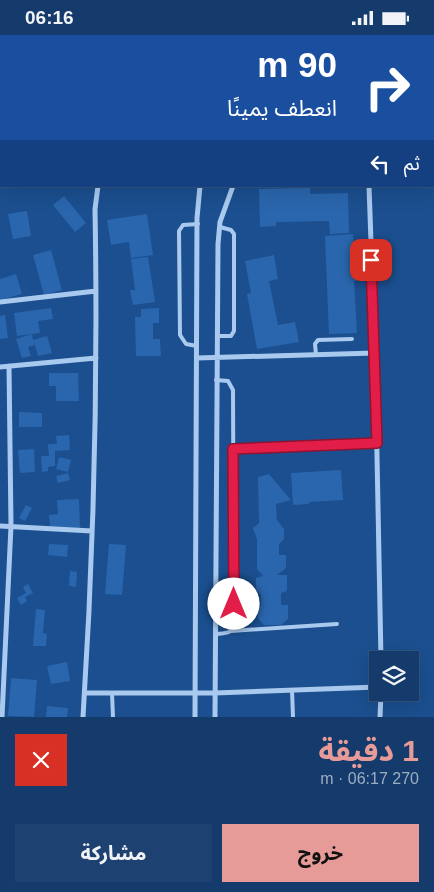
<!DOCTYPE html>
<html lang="ar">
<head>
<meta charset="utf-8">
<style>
	body { margin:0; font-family:Helvetica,"Noto Sans Arabic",sans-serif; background:#1d4271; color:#f1f3f6; direction:rtl; height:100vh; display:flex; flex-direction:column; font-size:19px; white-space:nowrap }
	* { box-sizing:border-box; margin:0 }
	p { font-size:16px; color:#9dadc1 }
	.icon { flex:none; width:28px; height:28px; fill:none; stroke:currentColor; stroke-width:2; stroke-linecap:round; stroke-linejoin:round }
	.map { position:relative; height:682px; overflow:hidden; direction:ltr }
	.panel { display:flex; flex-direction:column; background:#143b6b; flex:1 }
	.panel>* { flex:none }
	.hud { position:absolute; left:0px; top:0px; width:435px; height:152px; box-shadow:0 5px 20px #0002,0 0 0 1px #33557e; direction:rtl; background:#1a4fa0; color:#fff; overflow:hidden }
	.buttons { position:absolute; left:369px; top:616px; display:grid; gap:10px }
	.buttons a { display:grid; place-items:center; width:50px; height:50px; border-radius:0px; background:#143b6b; box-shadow:0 5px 20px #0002,0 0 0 1px #33557e; font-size:25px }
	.pin { position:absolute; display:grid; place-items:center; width:42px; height:42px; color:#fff; margin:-21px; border-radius:10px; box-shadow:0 2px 8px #0006 }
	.me { position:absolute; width:55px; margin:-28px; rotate:0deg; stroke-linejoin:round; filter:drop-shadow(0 0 4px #0008) }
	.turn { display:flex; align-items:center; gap:18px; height:105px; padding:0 15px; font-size:22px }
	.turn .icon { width:65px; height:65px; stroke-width:2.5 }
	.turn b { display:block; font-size:35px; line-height:42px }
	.then { display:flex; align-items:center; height:48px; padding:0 15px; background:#0003; gap:10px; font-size:19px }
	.round { display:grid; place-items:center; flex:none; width:52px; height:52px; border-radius:0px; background:#1d4271 }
	.headline { display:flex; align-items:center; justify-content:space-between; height:85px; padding:0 15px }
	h1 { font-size:30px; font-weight:700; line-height:38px; color:#e69b98 }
	.cta { display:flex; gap:10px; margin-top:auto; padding:10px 15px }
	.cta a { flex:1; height:58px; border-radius:0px; background:#e69b98; color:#111; font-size:20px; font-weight:700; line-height:58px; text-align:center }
	.cta a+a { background:#1d4271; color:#f1f3f6 }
	.status { display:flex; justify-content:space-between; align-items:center; height:35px; padding:0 25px; background:#143b6b; direction:ltr }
	.status svg { height:14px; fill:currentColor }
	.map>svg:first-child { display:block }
</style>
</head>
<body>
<div class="status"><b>06:16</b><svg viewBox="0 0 49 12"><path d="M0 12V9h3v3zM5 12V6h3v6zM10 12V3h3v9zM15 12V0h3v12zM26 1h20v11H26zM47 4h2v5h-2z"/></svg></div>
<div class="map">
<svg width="434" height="682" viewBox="0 0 434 682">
	<rect width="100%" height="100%" fill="#1b4f8f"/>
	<path fill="#2a66ad" d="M 310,153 L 310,159 L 348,158 L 349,198 L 330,199 L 329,186 L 276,187 L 276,191 L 260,192 L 259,154 Z
		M 64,161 L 86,188 L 75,197 L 53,170 Z
		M 27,176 L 31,201 L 13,204 L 8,179 Z
		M 147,179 L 153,220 L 131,223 L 129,207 L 111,210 L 107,185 Z
		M 353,199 L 354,226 L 356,226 L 356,246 L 354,246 L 357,298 L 329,299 L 325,201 Z
		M 51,215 L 62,255 L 44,260 L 33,220 Z
		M 274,220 L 278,244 L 269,246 L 278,290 L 295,287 L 299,307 L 257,314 L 247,259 L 251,258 L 245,226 Z
		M 148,222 L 155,267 L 133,270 L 130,255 L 135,255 L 131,224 Z
		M 16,239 L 22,259 L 0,265 L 0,244 Z
		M 51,273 L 53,284 L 38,286 L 40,298 L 17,301 L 14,278 Z
		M 159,273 L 159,288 L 153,288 L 153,304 L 160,304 L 161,321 L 136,321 L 135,282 L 141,282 L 141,274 Z
		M 5,280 L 8,303 L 0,304 L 0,281 Z
		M 32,299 L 33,305 L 47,301 L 52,318 L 38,321 L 35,310 L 28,312 L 31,321 L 22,323 L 16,304 Z
		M 49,338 L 78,338 L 79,366 L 56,366 L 56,351 L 49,351 Z
		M 19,377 L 42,378 L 42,392 L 19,392 Z
		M 69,400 L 70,415 L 55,416 L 55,431 L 48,432 L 48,436 L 42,437 L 41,421 L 49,421 L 48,409 L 57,409 L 56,401 Z
		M 34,414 L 35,437 L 20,438 L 18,415 Z
		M 59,422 L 71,425 L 68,437 L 56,434 Z
		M 341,435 L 343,465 L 309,467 L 309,469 L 293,470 L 291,438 Z
		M 68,438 L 70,445 L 58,448 L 56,441 Z
		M 269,439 L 291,465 L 276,469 L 277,485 L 284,494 L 284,504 L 279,509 L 279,520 L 286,520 L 286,533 L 277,540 L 287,540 L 287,556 L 281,558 L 281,570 L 288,570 L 288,584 L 281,590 L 264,590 L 258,583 L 258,573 L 261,570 L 261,560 L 256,555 L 256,543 L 263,541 L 257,534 L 257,504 L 253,493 L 259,488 L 258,442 Z
		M 79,464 L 80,493 L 50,494 L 49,480 L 58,479 L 57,465 Z
		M 26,470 L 32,473 L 25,486 L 19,483 Z
		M 49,509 L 68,510 L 67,522 L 48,520 Z
		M 109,509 L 126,510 L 122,560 L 105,559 Z
		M 70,536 L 77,537 L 76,552 L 69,551 Z
		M 28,549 L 33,558 L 25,562 L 27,566 L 21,570 L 17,563 L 26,558 L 23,552 Z
		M 36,574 L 45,575 L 43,598 L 47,599 L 46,611 L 33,611 Z
		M 67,627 L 70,646 L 51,649 L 47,631 Z
		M 11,643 L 37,645 L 34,682 L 8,681 Z
		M 47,671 L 68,673 L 67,682 L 46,682 Z"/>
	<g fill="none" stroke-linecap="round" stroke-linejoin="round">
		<path stroke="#a9c9ee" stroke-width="4" d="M 217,301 L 231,301 L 234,296 L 234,199 L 231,195 L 220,192
			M 197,311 L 186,309 L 180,300 L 179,196 L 183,190 L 198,189
			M 316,320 L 315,309 L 318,305 L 352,304
			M 233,414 L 377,408
			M 231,596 L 337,589
			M 216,599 C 225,598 233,599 234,588 L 233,355 L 228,346 L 216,345
			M 292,655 L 293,682
			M 112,658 L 113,682"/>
		<path stroke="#a9c9ee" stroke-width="5" d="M 151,0 L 152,1
			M 183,0 L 183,1
			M 369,151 L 375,318 L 381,625
			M 0,267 L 96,256
			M 197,323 L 375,318
			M 0,332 L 96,323
			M 0,491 L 92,496
			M 85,658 L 215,658 L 378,652
			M 2,682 L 11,491 L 9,331
			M 83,682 C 94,513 98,343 95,174 L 98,151
			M 195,682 L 197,183 L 200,151
			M 215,682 L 218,209 L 220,187 L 233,151
			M 380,682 L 381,658"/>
		<path stroke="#d6e6fa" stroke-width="10" d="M 0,133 L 1,133"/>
	</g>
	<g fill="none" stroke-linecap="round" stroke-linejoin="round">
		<g stroke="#92132f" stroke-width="12">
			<path id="route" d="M 234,569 L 233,414 L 377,408 L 371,225"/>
		</g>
		<use href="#route" stroke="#e11d48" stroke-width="9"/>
	</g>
</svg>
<div class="buttons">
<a><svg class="icon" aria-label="layers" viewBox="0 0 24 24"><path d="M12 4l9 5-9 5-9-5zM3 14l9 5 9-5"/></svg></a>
</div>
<div class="pin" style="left:371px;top:225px;background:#d93025"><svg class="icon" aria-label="arrive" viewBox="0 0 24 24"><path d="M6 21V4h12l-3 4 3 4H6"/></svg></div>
<svg class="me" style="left:234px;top:569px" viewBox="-20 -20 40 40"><circle r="19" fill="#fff"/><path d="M0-13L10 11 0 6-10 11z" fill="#e11d48"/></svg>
<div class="hud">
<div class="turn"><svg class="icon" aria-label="right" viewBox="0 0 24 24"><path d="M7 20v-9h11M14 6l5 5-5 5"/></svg><div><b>90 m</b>انعطف يمينًا</div></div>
<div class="then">ثم<svg class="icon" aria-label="left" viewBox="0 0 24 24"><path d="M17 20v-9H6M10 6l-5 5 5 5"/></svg></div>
</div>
</div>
<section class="panel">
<div class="headline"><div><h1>1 دقيقة</h1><p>270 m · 06:17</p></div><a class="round" style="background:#d93025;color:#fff"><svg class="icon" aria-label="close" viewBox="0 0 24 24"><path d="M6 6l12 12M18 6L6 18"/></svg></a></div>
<div class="cta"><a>خروج</a><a>مشاركة</a></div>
</section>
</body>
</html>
